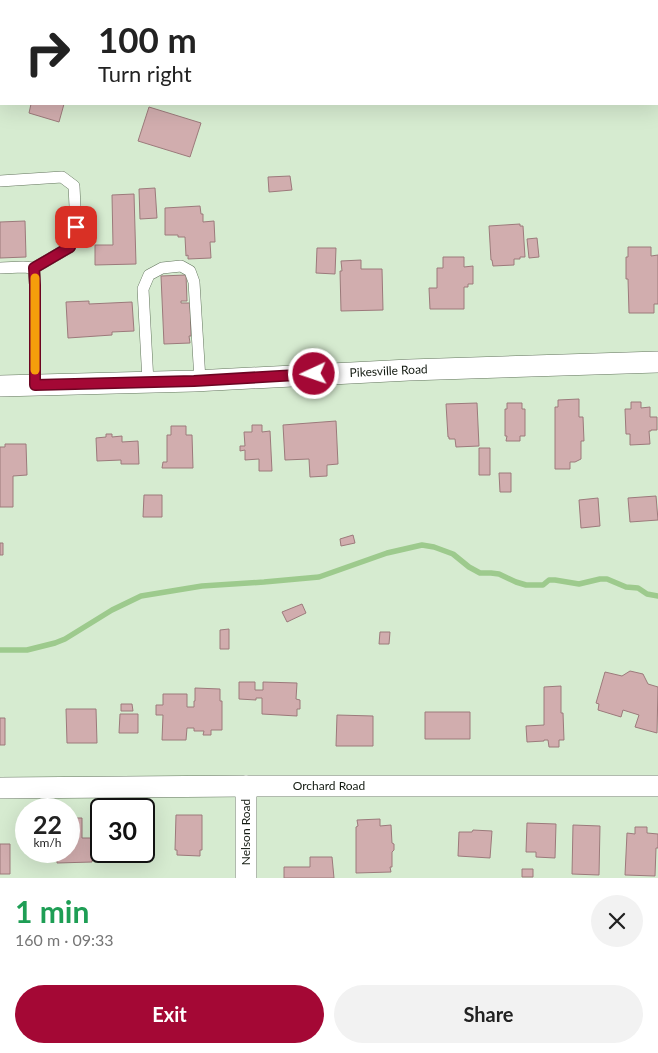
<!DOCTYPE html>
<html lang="en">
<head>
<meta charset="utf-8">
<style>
	body { margin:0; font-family:Lato,sans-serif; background:#f2f2f2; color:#222; height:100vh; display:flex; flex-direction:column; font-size:19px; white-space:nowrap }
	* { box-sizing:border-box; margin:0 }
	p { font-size:16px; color:#767676 }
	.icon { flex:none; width:28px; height:28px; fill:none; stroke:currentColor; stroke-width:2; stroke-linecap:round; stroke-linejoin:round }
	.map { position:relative; height:878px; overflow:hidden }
	.panel { display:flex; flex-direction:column; background:#fff; flex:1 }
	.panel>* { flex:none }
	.banner { position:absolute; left:0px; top:0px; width:659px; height:105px; box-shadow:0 5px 20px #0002; background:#fff; color:#222; overflow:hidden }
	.speed { position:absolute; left:15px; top:798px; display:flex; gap:10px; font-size:25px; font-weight:700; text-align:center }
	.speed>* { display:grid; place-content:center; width:65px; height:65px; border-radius:50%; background:#fff; box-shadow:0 5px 20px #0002; line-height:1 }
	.speed small { font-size:12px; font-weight:400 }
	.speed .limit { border:2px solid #111; border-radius:8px; background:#fff; color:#111 }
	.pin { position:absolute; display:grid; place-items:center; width:42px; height:42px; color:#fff; margin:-21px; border-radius:10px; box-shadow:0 2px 8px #0006 }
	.me { position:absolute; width:55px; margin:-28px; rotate:267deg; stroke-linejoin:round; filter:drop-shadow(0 0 4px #0008) }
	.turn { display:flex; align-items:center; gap:18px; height:105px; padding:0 15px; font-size:22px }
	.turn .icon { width:65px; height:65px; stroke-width:2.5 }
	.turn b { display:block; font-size:35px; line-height:42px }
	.round { display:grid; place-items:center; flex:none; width:52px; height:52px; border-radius:26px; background:#f2f2f2 }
	.overview { display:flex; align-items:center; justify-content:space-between; height:85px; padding:0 15px }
	h1 { font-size:30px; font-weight:700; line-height:38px; color:#1e9e55 }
	.action { display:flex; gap:10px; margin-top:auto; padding:10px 15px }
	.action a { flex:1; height:58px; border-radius:30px; background:#a40835; color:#fff; font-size:20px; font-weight:700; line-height:58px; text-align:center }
	.action a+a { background:#f2f2f2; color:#222 }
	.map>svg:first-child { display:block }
</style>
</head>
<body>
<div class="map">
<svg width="658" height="878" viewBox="0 0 658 878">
	<rect width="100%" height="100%" fill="#d6ebd0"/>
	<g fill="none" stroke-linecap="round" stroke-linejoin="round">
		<path stroke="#9dca8d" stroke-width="5.5" d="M 0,650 L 27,650 L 55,643 L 65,639 L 112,610 L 141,596 L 202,586 L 264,582 L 319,577 L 387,553 L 422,545 L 434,547 L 453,554 L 469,567 L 480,573 L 491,573 L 499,574 L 516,582 L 526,585 L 543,585 L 549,580 L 555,580 L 579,584 L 600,579 L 607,579 L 626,587 L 638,588 L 647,594 L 658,596"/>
	</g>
	<path fill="#d1adae" stroke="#9c7a7b" d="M 173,0 L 286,0 L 287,1 L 172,1 Z
		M 31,104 L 64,104 L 59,122 L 29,113 Z
		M 149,107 L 201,123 L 190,157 L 138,141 Z
		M 290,176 L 292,190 L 269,192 L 268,177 Z
		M 155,188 L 157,218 L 140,219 L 139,189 Z
		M 134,194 L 136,264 L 95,265 L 95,245 L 113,245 L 112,195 Z
		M 200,206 L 201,214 L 203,214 L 203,222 L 214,221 L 215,242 L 210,242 L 211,258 L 188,259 L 188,255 L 186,256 L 185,237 L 178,237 L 178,235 L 165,235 L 165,208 Z
		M 25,221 L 26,257 L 0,258 L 0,222 Z
		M 520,224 L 520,226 L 523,226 L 525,257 L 520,257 L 520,259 L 514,259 L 514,265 L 493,266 L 492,260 L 491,260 L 489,226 Z
		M 537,238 L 539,257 L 529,258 L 527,239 Z
		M 628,247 L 651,247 L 651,256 L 658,255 L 658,304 L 654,304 L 654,313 L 629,313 L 628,279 L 626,279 L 626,257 L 628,257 Z
		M 317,248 L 336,248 L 335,274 L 316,273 Z
		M 443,257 L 464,257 L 464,267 L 473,266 L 473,284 L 468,284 L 468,287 L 464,287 L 464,309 L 430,309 L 429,288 L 437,288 L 437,268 L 443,268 Z
		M 361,260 L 361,269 L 382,269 L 383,310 L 341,311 L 340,271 L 342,271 L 341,261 Z
		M 186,275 L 187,301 L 181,301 L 181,303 L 190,303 L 191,336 L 189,336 L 190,343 L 164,344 L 161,276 Z
		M 89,301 L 89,304 L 132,302 L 134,331 L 112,332 L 112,335 L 68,338 L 66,302 Z
		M 579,399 L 579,417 L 583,417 L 584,441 L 581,441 L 581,459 L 575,462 L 570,462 L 570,469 L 555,469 L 555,407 L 558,407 L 558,400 Z
		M 631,402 L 641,402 L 641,408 L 650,407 L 650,417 L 657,417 L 657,430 L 651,430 L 651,431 L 649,431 L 650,444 L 630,445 L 630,434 L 626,434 L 625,409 L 631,409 Z
		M 477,403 L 479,446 L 456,447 L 455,439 L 449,439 L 449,437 L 448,437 L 446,404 Z
		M 507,403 L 522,403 L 522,409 L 525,409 L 525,436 L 520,436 L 520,441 L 506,441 L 507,436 L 505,436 L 505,409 L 507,409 Z
		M 336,421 L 338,464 L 327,465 L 327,476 L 310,477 L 309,459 L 285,460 L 283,425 Z
		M 252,425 L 262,425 L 262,432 L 270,431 L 272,471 L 259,471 L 259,459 L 245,460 L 245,450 L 240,451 L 240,446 L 245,446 L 244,432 L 252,432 Z
		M 171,426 L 186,426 L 186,435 L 192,435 L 193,468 L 162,468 L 163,462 L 167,462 L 167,435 L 171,435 Z
		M 106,434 L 112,434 L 112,437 L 122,436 L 122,442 L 138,441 L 139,464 L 121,464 L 121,460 L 97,461 L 96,438 L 106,437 Z
		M 5,444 L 26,444 L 27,475 L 13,476 L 13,507 L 0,507 L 0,447 L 5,447 Z
		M 479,448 L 490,448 L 490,475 L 479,475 Z
		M 499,473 L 511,473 L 511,492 L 500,492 Z
		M 144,495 L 162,495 L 162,517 L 143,517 Z
		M 656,496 L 658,520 L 630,522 L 628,498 Z
		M 598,498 L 600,526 L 581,528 L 579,500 Z
		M 353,535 L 355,543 L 341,546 L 340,539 Z
		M 0,543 L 3,543 L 3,555 L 0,555 Z
		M 302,604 L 306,613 L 287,622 L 282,612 Z
		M 229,629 L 229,649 L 220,649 L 220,630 Z
		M 380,632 L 390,632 L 389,644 L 379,644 Z
		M 630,671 L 643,674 L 648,684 L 658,687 L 657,733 L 635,727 L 639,715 L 623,710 L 621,717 L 598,710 L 599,704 L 596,703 L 605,672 L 622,676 Z
		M 239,682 L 255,682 L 255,690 L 263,690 L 263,682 L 297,683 L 296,699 L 300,700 L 300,709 L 297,709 L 297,716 L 262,714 L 262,698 L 256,698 L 256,700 L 239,699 Z
		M 561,686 L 561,713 L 563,713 L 564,740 L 559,740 L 559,747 L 549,747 L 548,740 L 544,740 L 544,741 L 527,742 L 526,726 L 544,725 L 544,687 Z
		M 195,688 L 220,689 L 220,701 L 222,701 L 222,730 L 211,730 L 211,735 L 203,735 L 204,731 L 194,731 L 194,728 L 187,728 L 186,740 L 162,740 L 163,715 L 156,715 L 156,705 L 163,705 L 163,694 L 187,694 L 187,707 L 194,707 L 194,701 L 195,701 Z
		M 121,704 L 132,704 L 133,711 L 121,711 Z
		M 66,709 L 96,709 L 97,743 L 67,743 Z
		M 425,712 L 470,712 L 470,739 L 425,739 Z
		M 120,714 L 138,714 L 138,733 L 119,733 Z
		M 337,715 L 373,716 L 373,746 L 336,746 Z
		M 0,718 L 5,718 L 5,745 L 0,745 Z
		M 176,815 L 202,815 L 202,850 L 200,850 L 200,856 L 177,855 L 177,850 L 175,850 Z
		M 69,818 L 82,818 L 82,838 L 91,838 L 92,851 L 96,851 L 97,859 L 92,860 L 92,862 L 57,863 L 57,851 L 69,851 Z
		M 380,819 L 380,826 L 391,825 L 392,843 L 394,844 L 394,850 L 392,852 L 392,867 L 390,867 L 391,872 L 356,873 L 356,827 L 358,826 L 357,820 Z
		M 527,823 L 556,824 L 555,858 L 536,857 L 536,852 L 526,852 Z
		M 573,825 L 600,826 L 599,875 L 572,874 Z
		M 635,827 L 647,827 L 647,833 L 658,834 L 658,848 L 656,848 L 655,876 L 625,875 L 627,833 L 635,834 Z
		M 473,830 L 492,831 L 490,858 L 458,856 L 459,832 L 472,832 Z
		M 0,844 L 10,844 L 10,874 L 0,874 Z
		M 310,857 L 332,857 L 334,878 L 284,878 L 284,867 L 310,867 Z
		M 522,869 L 533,869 L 533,877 L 522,877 Z"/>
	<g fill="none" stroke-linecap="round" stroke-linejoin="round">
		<g stroke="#63755d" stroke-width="12">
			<path id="service" d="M 0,25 L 1,25
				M 0,181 L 62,177 L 74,186 L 76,227 L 70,247 L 34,268
				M 0,268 L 23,267 L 34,268 L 35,285 L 35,385
				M 148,382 L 143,289 L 149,275 L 162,268 L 181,266 L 190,271 L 194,282 L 200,380"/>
		</g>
		<g stroke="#63755d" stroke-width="22">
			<g id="minor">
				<path d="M 17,1 L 17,0"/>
				<path d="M 0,55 L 1,51"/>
				<path id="s1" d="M 0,386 L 194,381 L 409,370 L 658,362"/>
				<path id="s2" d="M 0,788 L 246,786 L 658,786"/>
				<path d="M 246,878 L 246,786"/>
			</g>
		</g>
		<use href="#service" stroke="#fff" stroke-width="11"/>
		<use href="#minor" stroke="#fff" stroke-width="21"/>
	</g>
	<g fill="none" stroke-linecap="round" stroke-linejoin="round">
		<g stroke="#6b0522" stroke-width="12">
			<path id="route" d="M 76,227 L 70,247 L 34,268 L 35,285 L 35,385 L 194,381 L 314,374"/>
		</g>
		<use href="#route" stroke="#a40835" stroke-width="9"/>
		<path stroke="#f59e0b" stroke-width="9" d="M 35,370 L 35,278"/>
	</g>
	<g text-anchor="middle" stroke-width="4" stroke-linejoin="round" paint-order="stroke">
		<g font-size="12" fill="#131a11" stroke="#fff">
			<text dy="4" stroke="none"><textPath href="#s1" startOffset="389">Pikesville Road</textPath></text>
			<text dy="4" stroke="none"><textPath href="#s2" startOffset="329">Orchard Road</textPath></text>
			<text transform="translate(246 832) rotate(-90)" y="4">Nelson Road</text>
		</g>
	</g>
</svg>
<div class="speed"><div>22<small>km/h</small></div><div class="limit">30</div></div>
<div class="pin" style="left:76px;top:227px;background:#d93025"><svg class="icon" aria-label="arrive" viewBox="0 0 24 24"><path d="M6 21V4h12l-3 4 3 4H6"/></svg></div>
<svg class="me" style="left:314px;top:374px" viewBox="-20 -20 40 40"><circle r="17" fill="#a40835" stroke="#fff" stroke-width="3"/><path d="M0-11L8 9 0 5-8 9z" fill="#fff"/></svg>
<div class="banner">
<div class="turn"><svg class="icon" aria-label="right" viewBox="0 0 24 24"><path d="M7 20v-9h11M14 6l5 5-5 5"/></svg><div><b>100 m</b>Turn right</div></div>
</div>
</div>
<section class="panel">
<div class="overview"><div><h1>1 min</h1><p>160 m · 09:33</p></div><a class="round"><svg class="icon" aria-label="close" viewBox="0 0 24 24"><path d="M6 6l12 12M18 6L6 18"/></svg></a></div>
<div class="action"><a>Exit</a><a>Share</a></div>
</section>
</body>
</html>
